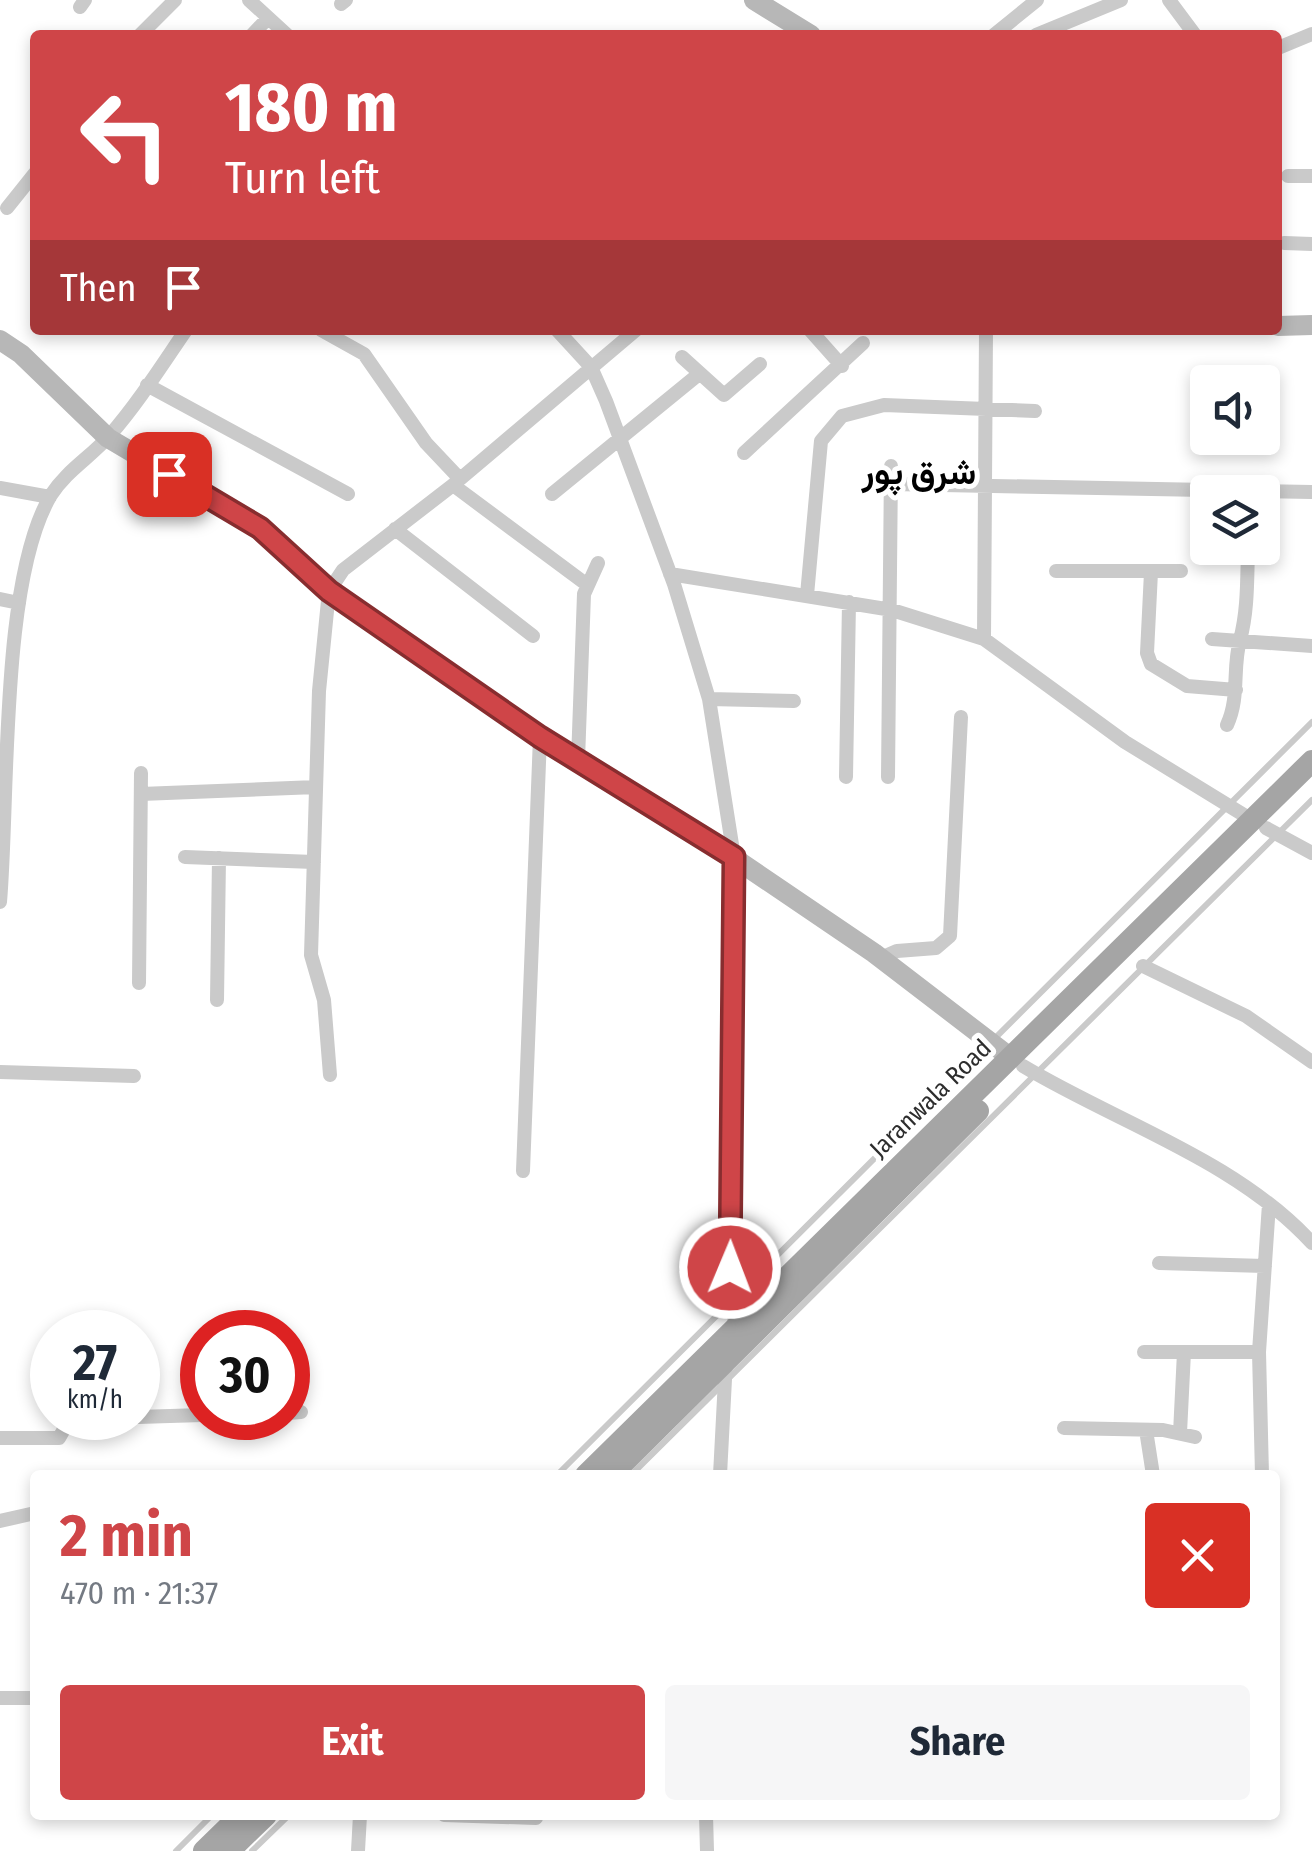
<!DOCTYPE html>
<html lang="en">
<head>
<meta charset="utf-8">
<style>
	body { margin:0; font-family:"Fira Sans Condensed",Vazirmatn,sans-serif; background:#f6f6f7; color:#1f2937; height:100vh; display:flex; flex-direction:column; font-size:38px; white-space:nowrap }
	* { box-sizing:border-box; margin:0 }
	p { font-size:32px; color:#747a83 }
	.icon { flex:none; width:55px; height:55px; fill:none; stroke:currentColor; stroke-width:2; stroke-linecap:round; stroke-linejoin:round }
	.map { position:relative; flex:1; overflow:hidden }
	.sheet { position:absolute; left:30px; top:1470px; width:1250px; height:350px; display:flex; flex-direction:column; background:#fff; border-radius:10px; box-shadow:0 5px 15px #0003 }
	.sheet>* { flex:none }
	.top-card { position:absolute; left:30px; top:30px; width:1252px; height:305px; border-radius:10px; box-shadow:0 5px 15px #0003; background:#cf4548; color:#fff; overflow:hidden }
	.fabs { position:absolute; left:1190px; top:365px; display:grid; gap:20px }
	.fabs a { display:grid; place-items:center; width:90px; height:90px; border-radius:10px; background:#fff; box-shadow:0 5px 15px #0003; font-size:50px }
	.speed { position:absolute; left:30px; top:1310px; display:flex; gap:20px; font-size:50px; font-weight:700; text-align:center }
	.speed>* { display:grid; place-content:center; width:130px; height:130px; border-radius:50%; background:#fff; box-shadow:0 5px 15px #0003; line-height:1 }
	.speed small { font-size:25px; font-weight:400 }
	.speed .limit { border:15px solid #d22; background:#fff; color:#111 }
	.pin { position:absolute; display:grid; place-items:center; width:85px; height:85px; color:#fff; margin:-42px; border-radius:20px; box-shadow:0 5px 15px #0006 }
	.me { position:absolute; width:110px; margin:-55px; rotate:1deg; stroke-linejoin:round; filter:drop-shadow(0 0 8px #0008) }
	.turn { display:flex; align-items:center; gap:35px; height:210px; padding:0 30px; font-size:45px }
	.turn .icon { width:130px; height:130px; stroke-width:2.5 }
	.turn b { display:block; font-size:70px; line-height:85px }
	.then { display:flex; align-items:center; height:95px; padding:0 30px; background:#0003; gap:20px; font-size:38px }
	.round { display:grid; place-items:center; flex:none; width:105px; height:105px; border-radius:10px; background:#f6f6f7 }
	.summary { display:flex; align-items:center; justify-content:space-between; height:170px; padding:0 30px }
	h1 { font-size:60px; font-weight:700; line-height:75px; color:#cf4548 }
	.action { display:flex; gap:20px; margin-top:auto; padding:20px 30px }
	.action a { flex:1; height:115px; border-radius:10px; background:#cf4548; color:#fff; font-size:40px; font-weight:700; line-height:115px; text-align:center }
	.action a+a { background:#f6f6f7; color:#1f2937 }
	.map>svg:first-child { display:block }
</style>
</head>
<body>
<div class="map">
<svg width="1312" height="1851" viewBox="0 0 1312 1851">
	<rect width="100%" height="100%" fill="#fff"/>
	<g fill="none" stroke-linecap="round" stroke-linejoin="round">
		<path stroke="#cacaca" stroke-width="6" d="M 557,1475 L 1312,722
			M 631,1475 L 1312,800
			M 176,1851 L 212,1815
			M 252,1851 L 289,1815"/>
		<path stroke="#cacaca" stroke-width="14" d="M 249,0 L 287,35
			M 1169,0 L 1195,35
			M 341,4 L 346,0
			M 80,7 L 85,0
			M 140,35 L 175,0
			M 252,35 L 268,18
			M 994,35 L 1037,0
			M 1036,35 L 1121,0
			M 1278,48 L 1312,34
			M 1288,176 L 1312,176
			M 7,208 L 35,173
			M 1284,243 L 1312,244
			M 321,330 L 364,354 L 426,443 L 460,479
			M 557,330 L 591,367 L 606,401 L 674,584 L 709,699 L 734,857 L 730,1268 L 735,1325
			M 810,330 L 842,366
			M 682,357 L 724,395 L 760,364
			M 147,385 L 348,494
			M 744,453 L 863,343
			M 891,484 L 1312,492
			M 453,485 L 586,584
			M 0,488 L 50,497
			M 552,494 L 699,374
			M 395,529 L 533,636
			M 1056,571 L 1181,571
			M 1151,572 L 1147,653 L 1151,664 L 1187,686 L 1236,690
			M 670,574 L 892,610 L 984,639 L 1125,742 L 1252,820
			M 807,595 L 821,441 L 842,416 L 884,405 L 1035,411
			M 0,599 L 19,603
			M 984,639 L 986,330
			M 1212,639 L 1312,646
			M 709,699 L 794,701
			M 1227,725 C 1240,697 1232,669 1240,640 C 1248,610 1247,580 1248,548
			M 578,760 L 584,594 L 598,563
			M 846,777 L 849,602
			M 888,777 L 891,466
			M 141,794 L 316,787
			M 1266,828 L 1312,853
			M 185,857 L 314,862
			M 0,902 C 9,797 0,580 51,495 C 67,470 91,457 110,435 C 138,403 162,365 186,330
			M 881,958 L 897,951 L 936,948 L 950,936 L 961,717
			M 1143,966 L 1246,1016 L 1312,1062
			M 139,983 L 141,773
			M 217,1000 L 219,858
			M 1023,1066 C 1118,1123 1236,1160 1312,1243
			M 0,1072 L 134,1076
			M 330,1075 L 324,1000 L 311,955 L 319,691 L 329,591 L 343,570 L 453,485 L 636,330
			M 523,1171 L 540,737
			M 1159,1263 L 1265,1266
			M 1144,1352 L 1259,1352
			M 288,1413 L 301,1412
			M 138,1417 L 202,1415
			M 1064,1428 L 1163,1430 L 1195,1437
			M 1146,1430 L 1153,1475
			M 1180,1433 L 1184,1352
			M 0,1438 L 59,1438 L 67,1424 L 122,1418
			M 720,1475 L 726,1360
			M 1262,1475 L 1259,1352 L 1269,1204
			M 0,1521 L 35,1513
			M 0,1698 L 35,1698
			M 444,1815 L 536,1818
			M 706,1815 L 707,1851
			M 358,1851 L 360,1815"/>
		<path stroke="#b7b7b7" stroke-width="20" d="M 754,0 L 811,35
			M 1278,326 L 1312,325
			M 0,340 L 21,354 L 108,438 L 260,528 L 329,591 L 540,737 L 672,816 L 874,953 L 1011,1058"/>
		<path stroke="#a5a5a5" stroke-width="22" d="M 586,1475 L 1312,761
			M 611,1475 L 978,1111
			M 204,1851 L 241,1815
			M 229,1851 L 266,1815"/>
	</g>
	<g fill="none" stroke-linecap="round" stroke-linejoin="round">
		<g stroke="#872d2f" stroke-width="25">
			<path id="route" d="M 169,474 L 260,528 L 329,591 L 540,737 L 734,857 L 730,1268"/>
		</g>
		<use href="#route" stroke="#cf4548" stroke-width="18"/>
	</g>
	<g text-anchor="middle" stroke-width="10" stroke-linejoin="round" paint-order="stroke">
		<g font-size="25" fill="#2d2d2d" stroke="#fff">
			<text transform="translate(930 1098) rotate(-44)" y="9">Jaranwala Road</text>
		</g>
		<g font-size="35" font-weight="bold" fill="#000" stroke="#fff">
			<text x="919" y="484">شرق پور</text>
		</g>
	</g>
</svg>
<div class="fabs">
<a><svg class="icon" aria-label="sound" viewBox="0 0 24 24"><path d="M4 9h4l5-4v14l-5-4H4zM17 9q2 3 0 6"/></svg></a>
<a><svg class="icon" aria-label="layers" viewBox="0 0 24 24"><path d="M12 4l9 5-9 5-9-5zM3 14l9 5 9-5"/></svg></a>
</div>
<div class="speed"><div>27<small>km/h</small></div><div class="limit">30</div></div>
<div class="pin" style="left:169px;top:474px;background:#d93025"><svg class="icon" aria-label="arrive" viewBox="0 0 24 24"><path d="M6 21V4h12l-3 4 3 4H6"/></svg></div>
<svg class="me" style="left:730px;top:1268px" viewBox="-20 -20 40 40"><circle r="17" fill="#cf4548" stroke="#fff" stroke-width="3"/><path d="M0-11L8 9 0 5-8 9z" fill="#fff"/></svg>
<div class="top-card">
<div class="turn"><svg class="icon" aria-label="left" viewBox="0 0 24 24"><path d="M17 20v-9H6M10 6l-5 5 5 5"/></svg><div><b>180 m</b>Turn left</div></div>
<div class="then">Then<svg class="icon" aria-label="arrive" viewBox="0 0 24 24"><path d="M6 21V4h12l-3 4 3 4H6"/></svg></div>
</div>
<section class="sheet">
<div class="summary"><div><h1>2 min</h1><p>470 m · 21:37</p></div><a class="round" style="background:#d93025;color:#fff"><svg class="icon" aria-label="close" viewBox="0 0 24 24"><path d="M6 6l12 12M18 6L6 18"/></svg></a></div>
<div class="action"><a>Exit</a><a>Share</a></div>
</section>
</div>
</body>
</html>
